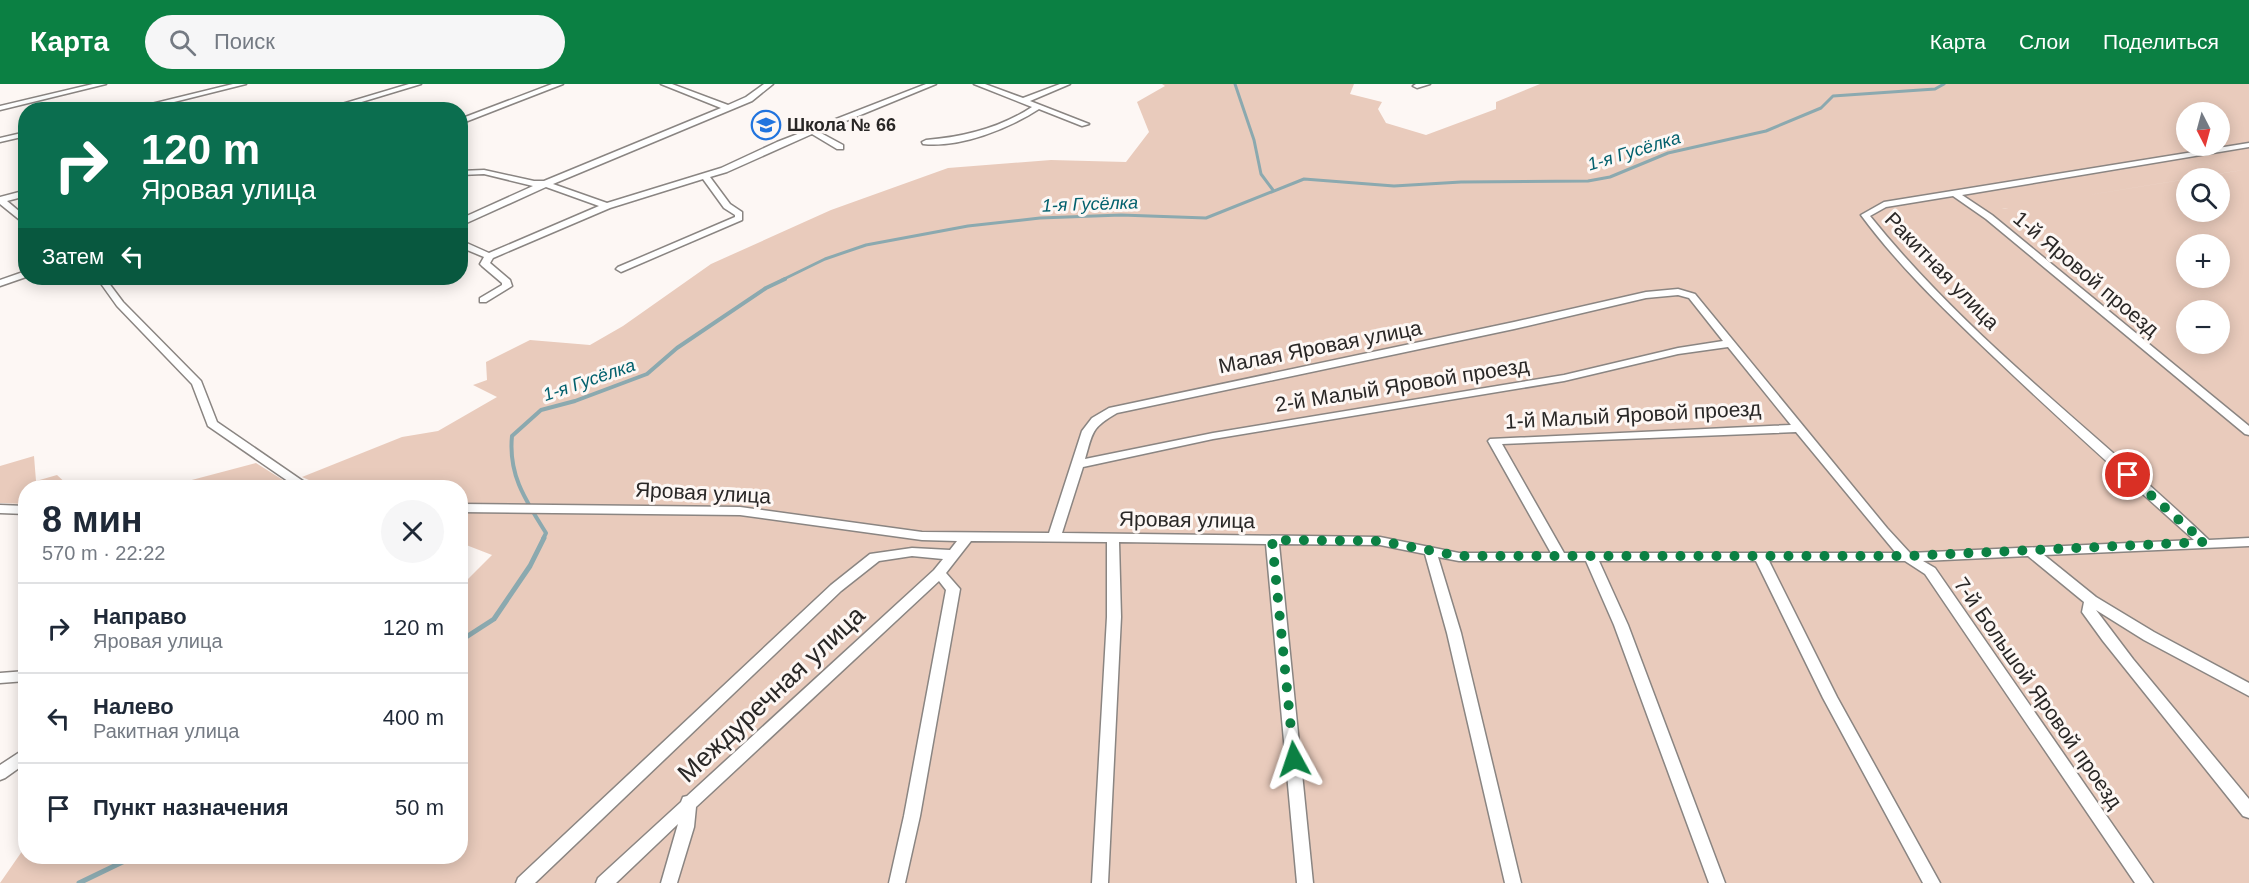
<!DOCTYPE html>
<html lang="ru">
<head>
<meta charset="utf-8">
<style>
	body { margin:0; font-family:Arial,sans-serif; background:#f6f6f7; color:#1f2937; height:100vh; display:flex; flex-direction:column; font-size:22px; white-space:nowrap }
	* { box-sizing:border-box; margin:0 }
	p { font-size:20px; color:#747a83 }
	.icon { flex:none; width:33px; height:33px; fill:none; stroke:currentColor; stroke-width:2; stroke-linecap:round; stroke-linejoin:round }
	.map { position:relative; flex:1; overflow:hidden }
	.sheet { position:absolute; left:18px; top:396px; width:450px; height:384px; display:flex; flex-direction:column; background:#fff; border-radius:24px; box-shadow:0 3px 15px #0003 }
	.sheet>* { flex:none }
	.guide { position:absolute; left:18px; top:18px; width:450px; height:183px; border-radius:24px; box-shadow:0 3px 15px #0003; background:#0b6e4f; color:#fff; overflow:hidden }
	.needle { width:39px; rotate:174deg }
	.fabs { position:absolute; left:2176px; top:18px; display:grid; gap:12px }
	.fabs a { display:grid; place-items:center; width:54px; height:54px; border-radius:50%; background:#fff; box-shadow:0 3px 15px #0003; font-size:30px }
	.pin { position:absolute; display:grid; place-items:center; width:51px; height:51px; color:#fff; margin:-26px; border:3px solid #fff; border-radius:50%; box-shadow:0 2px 6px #0007 }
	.me { position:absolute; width:66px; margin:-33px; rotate:355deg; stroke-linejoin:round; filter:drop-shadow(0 0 4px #0008) }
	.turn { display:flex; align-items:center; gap:21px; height:126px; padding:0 24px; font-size:27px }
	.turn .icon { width:78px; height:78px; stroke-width:2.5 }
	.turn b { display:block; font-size:42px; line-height:51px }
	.then { display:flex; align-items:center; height:57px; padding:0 24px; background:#0003; gap:12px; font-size:22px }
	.round { display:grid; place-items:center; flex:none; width:63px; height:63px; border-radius:32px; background:#f6f6f7 }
	.summary { display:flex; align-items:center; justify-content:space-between; height:102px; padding:0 24px }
	h1 { font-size:36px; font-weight:700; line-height:45px }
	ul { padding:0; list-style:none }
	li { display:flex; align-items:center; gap:18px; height:90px; padding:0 24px; border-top:2px solid #e0e1e3 }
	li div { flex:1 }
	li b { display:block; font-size:22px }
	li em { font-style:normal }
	header { display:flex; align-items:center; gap:36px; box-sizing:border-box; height:84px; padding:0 30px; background:#0b8043; color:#fff }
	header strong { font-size:28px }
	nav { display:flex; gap:33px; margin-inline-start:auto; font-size:21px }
	.search { width:420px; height:54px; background:#f6f6f7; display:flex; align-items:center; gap:15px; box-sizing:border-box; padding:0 21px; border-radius:33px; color:#747a83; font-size:22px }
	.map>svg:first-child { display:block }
</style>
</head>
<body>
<header>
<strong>Карта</strong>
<div class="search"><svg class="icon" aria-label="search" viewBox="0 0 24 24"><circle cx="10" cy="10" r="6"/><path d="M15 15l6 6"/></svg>Поиск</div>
<nav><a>Карта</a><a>Слои</a><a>Поделиться</a></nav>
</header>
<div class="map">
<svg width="2249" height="799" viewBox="0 0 2249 799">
	<rect width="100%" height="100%" fill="#fdf7f4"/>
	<path fill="#e9cbbc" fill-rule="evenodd" d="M 1162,0 L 1354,0 L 1350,10 L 1382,18 L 1378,25 L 1386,39 L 1426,51 L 1496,25 L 1496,18 L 1540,0 L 2249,0 L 2249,85 L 2002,125 L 2187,95 L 2187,128 L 2220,128 L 2220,94 L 2192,94 L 2249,85 L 2249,799 L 0,799 L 25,763 L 26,772 L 460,772 L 461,502 L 492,471 L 461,459 L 460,404 L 325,403 L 302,393 L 402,353 L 438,347 L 497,313 L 473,301 L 487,296 L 486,278 L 530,256 L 590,261 L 623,242 L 711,180 L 831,126 L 948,84 L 1051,76 L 1126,78 L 1149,48 L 1137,18 L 1165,2 ZM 2187,28 L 2220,28 L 2220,62 L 2187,62 ZM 2187,160 L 2220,160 L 2220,194 L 2187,194 ZM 2187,226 L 2220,226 L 2220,260 L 2187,260 Z
		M 34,372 L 36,397 L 57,391 L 70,403 L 26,404 L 25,420 L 0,419 L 0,382 Z
		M 256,379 L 294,403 L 161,403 L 169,402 Z"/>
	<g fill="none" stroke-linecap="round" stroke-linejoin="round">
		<path stroke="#8ba9af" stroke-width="3" d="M 1235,0 L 1254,56 L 1261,90 L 1273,106
			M 782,196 L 825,175 L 866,161 L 968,142 L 1040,134 L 1121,131 L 1206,134 L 1304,95 L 1394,102 L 1461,98 L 1588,97 L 1610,93 L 1668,69 L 1766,47 L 1821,24 L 1833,12 L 1935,5 L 1944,0"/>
		<path stroke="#8ba9af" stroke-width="4" d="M 543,455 L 546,449 C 526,417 508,391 512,352 L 541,326 L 575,317 L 647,290 L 677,264 L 766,204 L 785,195"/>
		<path stroke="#8ba9af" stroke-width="5" d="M 460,557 L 494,535 L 530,482 L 544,454
			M 79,799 L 135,772"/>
		<g stroke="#8a8582" stroke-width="3">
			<path id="street" d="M 93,0 L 106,0 L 0,26 L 0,22 Z
				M 233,0 L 246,0 L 142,26 L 127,26 Z
				M 409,0 L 421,0 L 335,26 L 322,26 Z
				M 552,0 L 563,0 L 460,40 L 460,35 Z
				M 661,0 L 672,0 L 728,21 L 746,13 L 764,0 L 773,0 L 752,17 L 553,100 L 607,119 L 721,84 L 777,58 L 926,0 L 936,0 L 819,48 L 843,61 L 843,65 L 837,65 L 812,50 L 727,88 L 710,93 L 730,120 L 742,128 L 742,136 L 621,188 L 616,185 L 618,183 L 735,133 L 735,131 L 724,124 L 703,95 L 610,124 L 493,174 L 490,179 L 510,196 L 512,202 L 486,218 L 480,218 L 480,214 L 502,201 L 502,199 L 482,182 L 480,180 L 484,173 L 460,163 L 460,156 L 489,169 L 599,122 L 546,103 L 460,142 L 460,135 L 533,102 L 484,90 L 460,91 L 460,87 L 484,86 L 534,97 L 544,97 L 721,24 Z
				M 974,0 L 985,0 L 1023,14 L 1060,0 L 1070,0 L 1030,17 L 1089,40 L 1082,42 L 1039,25 C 1008,45 960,64 923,60 L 922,58 L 926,56 C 964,53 1000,44 1032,23 Z
				M 1416,0 L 1430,0 L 1417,4 L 1413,2 Z
				M 26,48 L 26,52 L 0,58 L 0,54 Z
				M 2249,59 L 2249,63 L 1962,111 L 1992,131 L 2249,342 L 2249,351 L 2245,350 L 1986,135 L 1953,112 L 1886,123 L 1870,132 C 1968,254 2096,348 2209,456 L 2249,454 L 2249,462 L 2044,471 L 2096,513 L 2154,548 L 2249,599 L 2249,612 L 2144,556 L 2096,526 L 2133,575 L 2249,715 L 2249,734 L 2243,732 L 2103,557 L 2082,528 L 2084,518 L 2028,472 L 1923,477 L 1935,484 L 2153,799 L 2135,799 L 1925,490 L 1905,477 L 1769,477 L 1837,613 L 1940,799 L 1923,799 L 1823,614 L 1756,477 L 1599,477 L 1628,541 L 1725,799 L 1709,799 L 1614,541 L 1586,477 L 1459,477 L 1438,473 L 1461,549 L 1521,799 L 1505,799 L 1447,549 L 1425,470 L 1380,461 L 1279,460 L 1313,799 L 1297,799 L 1266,460 L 1119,458 L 1121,533 L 1108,799 L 1092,799 L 1107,533 L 1107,458 L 971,457 L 946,489 L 960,505 L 920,732 L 905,799 L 889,799 L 904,732 L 946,506 L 939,497 L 696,723 L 694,743 L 677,799 L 661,799 L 678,740 L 616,799 L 596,799 L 598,794 L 681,718 L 683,713 L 687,712 L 934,486 L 943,475 L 912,472 L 879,477 L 841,507 L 535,799 L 516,799 L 518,794 L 831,501 L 870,470 L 912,464 L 950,466 L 957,457 L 922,456 L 740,431 L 460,428 L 460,420 L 740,423 L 922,448 L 1049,449 L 1082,347 L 1092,334 L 1109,324 L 1514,238 L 1646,208 L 1678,205 L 1695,210 L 1887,444 L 1910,469 L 2194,456 C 2127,396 2060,336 1995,274 C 1948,229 1900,184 1861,131 L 1884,118 ZM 1678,211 L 1689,214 L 1723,257 L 1678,264 L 1564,291 L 1213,349 L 1085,375 C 1093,348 1091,344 1117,329 L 1514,245 L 1646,214 ZM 1728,263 L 1791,341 L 1490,355 L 1488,357 L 1551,469 L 1459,469 L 1380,453 L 1062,449 L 1083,383 L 1213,355 L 1564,297 L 1678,270 ZM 1796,348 L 1896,469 L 1564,469 L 1502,360 Z
				M 23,107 L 26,107 L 26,112 L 7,117 L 26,133 L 26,141 L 0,120 L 0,113 Z
				M 26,187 L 26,193 L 0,202 L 0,196 Z
				M 97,194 L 105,194 L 123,218 L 201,297 L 217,338 L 313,404 L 298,404 L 208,342 L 192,300 L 117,222 Z
				M 0,421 L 26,422 L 26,430 L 0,429 Z
				M 26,587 L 26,597 L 0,599 L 0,589 Z
				M 26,664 L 26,679 L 5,694 L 0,696 L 0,681 Z"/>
		</g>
		<use href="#street" fill="#fff" fill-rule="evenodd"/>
	</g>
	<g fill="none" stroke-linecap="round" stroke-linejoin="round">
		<path stroke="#0b8043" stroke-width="10" stroke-dasharray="0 18" d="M 1294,675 L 1272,456 L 1380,457 L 1459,472 L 1907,472 L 2204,458 L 2128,391"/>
	</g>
	<defs>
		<g id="school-ring" transform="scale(1.5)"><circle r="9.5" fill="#fdf7f4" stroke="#2174de" stroke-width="1.5"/><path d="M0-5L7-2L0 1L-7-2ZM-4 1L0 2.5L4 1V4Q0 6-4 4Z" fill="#2174de"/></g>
	</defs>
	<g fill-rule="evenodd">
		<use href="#school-ring" x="766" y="41"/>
	</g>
	<g text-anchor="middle" stroke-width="6" stroke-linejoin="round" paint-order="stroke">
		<g font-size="18" font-weight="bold" fill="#292726" stroke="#fdf7f4" text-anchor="start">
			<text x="787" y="47">Школа № 66</text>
		</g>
		<g font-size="18" font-style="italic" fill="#02606d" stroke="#fdf7f4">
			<text transform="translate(1634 67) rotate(-17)" y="6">1-я Гусёлка</text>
			<text transform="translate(1090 120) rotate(-2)" y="6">1-я Гусёлка</text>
			<text transform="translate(589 296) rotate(-19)" y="6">1-я Гусёлка</text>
		</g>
		<g font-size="21" fill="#292726" stroke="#fdf7f4">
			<text transform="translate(1942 187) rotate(46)" y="7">Ракитная улица</text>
			<text transform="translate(2086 190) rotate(40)" y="7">1-й Яровой проезд</text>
			<text transform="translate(1320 263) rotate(-11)" y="7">Малая Яровая улица</text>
			<text transform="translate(1402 301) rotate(-9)" y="7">2-й Малый Яровой проезд</text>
			<text transform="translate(1633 331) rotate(-3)" y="7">1-й Малый Яровой проезд</text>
			<text transform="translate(703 409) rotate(3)" y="7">Яровая улица</text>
			<text transform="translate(1187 436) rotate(1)" y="7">Яровая улица</text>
			<text transform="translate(2038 609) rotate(55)" y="7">7-й Большой Яровой проезд</text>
		</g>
		<g font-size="26" fill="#292726" stroke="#fdf7f4">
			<text transform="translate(771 610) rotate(-43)" y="9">Междуречная улица</text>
		</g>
	</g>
</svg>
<div class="fabs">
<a><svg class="needle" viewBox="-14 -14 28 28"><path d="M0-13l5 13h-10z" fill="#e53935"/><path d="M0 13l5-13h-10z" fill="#747a83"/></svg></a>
<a><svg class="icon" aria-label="search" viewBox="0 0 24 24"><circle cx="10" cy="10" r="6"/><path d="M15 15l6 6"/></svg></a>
<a>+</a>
<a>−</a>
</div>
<div class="pin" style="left:2128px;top:391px;background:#d93025"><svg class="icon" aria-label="arrive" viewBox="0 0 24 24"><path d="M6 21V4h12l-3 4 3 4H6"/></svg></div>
<svg class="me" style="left:1294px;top:675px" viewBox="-20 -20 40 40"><path d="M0-17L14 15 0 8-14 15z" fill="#0b8043" stroke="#fff" stroke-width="4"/></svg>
<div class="guide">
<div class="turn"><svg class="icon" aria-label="right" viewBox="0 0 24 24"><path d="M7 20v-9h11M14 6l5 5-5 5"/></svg><div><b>120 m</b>Яровая улица</div></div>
<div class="then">Затем<svg class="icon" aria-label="left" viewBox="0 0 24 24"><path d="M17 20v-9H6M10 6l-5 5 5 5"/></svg></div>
</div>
<section class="sheet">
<div class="summary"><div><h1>8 мин</h1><p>570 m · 22:22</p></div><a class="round"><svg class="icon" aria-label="close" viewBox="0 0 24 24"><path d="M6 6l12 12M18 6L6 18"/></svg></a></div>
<ul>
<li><svg class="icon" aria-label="right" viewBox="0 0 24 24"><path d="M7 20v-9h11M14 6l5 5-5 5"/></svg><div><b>Направо</b><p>Яровая улица</p></div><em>120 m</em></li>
<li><svg class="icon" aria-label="left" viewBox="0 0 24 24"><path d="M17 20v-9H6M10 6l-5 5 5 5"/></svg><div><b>Налево</b><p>Ракитная улица</p></div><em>400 m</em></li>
<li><svg class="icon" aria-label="arrive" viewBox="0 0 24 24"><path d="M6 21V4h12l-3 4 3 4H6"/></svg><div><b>Пункт назначения</b></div><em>50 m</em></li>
</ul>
</section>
</div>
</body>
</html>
